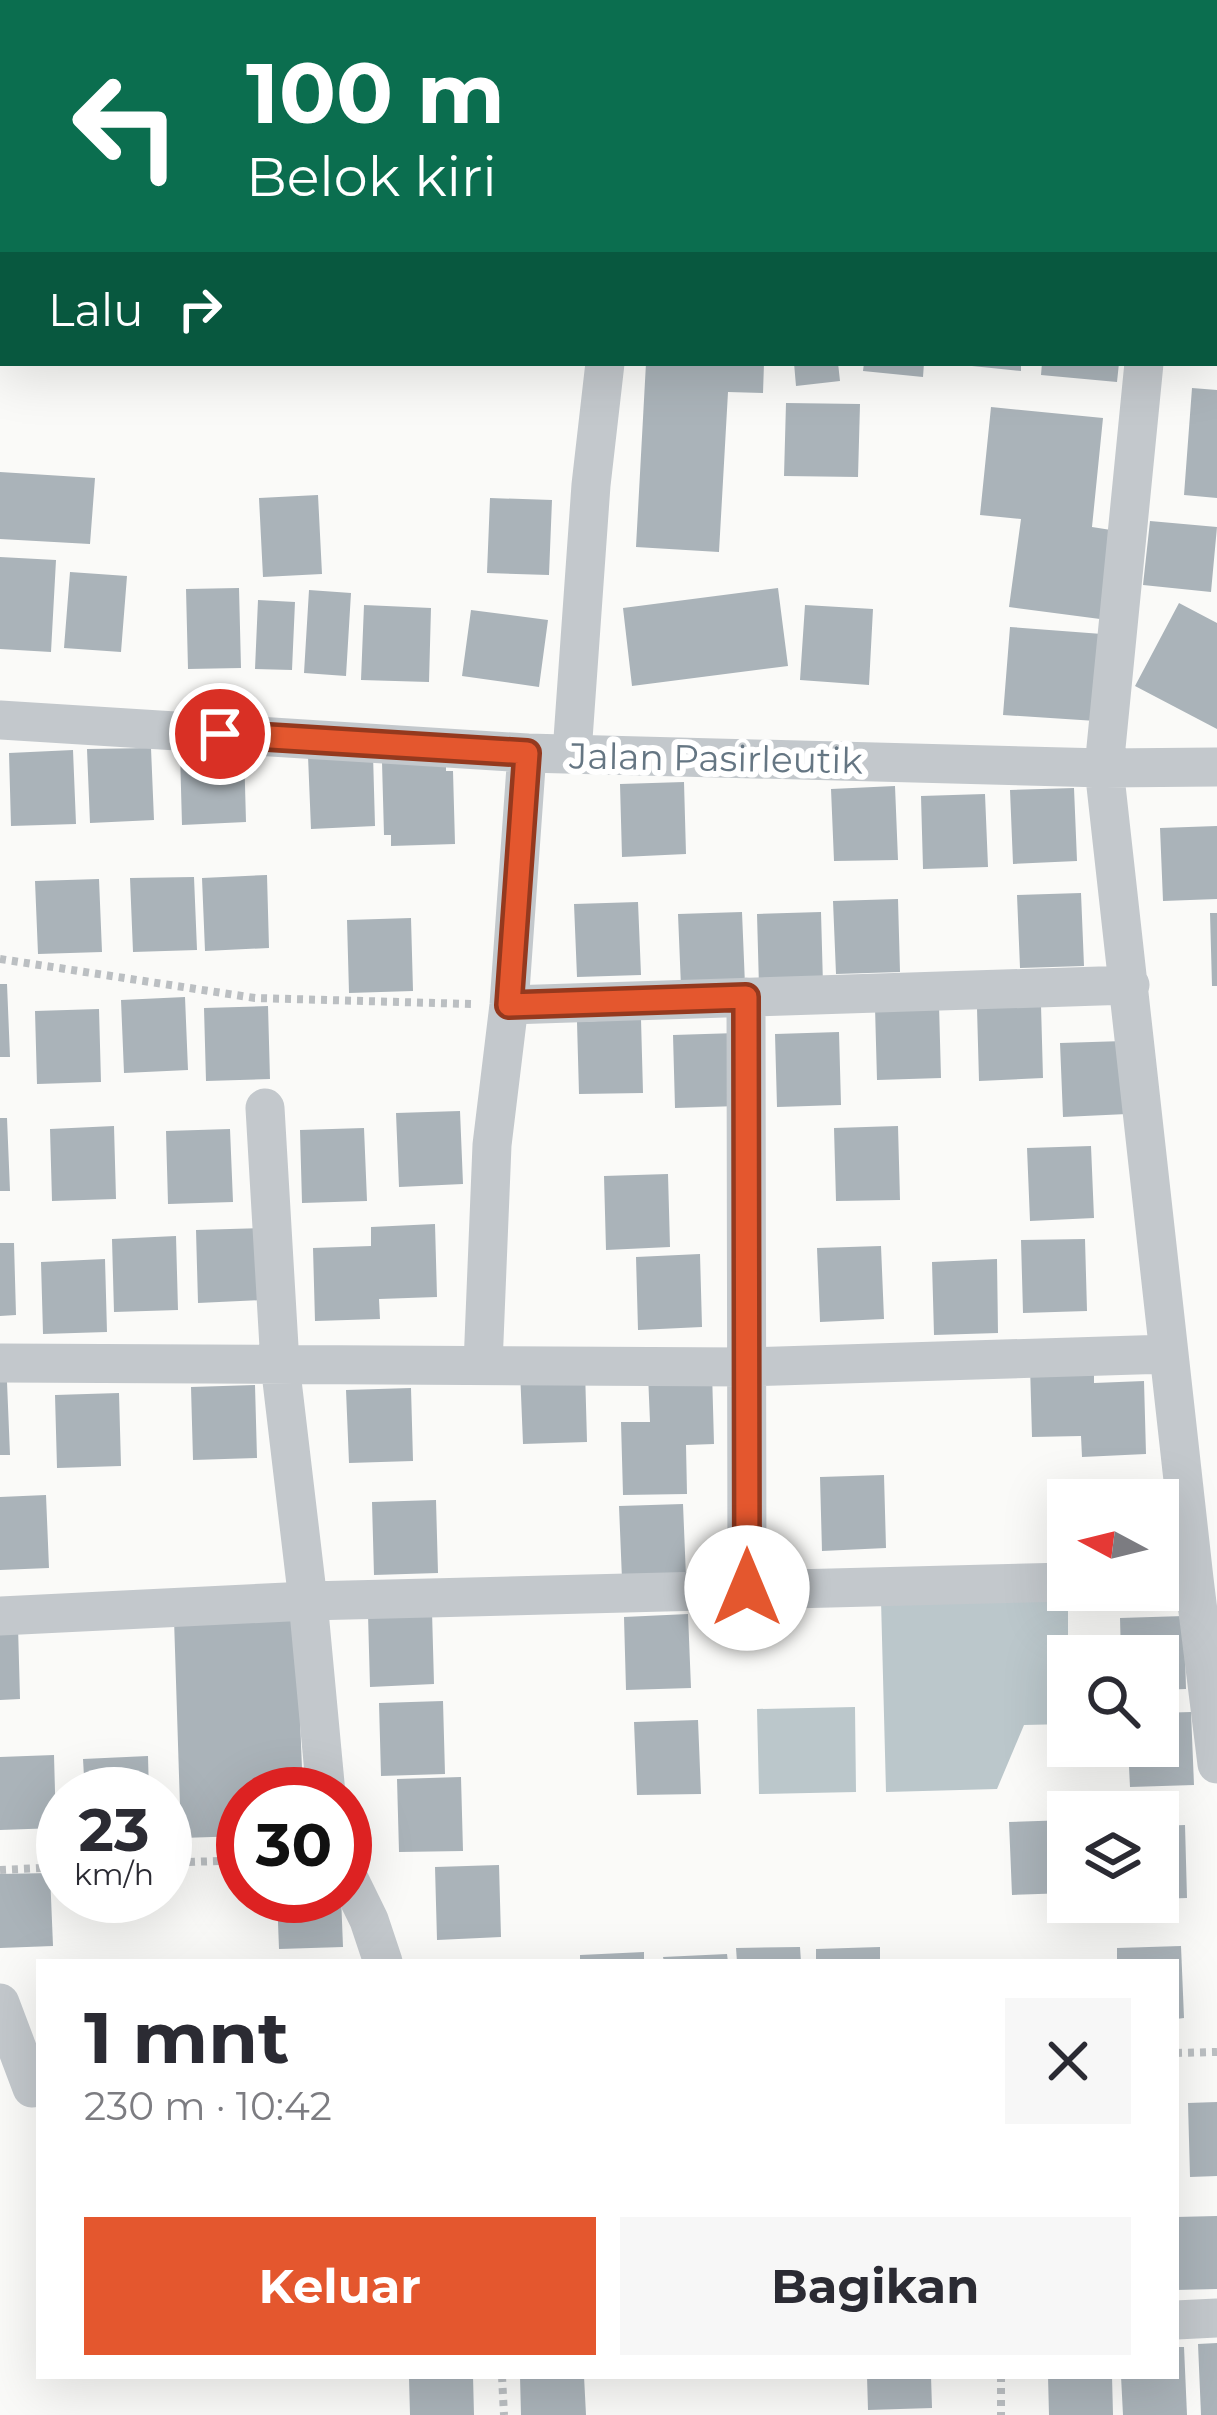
<!DOCTYPE html>
<html lang="id">
<head>
<meta charset="utf-8">
<style>
	body { margin:0; font-family:Montserrat,sans-serif; background:#f7f7f7; color:#2b2b33; height:100vh; display:flex; flex-direction:column; font-size:45px; white-space:nowrap }
	* { box-sizing:border-box; margin:0 }
	p { font-size:39px; color:#7c7c81 }
	.icon { flex:none; width:66px; height:66px; fill:none; stroke:currentColor; stroke-width:2; stroke-linecap:round; stroke-linejoin:round }
	.map { position:relative; flex:1; overflow:hidden }
	.panel { position:absolute; left:36px; top:1959px; width:1143px; height:420px; display:flex; flex-direction:column; background:#fff; border-radius:0px; box-shadow:0 12px 48px #0002 }
	.panel>* { flex:none }
	.guide { position:absolute; left:0px; top:0px; width:1218px; height:366px; box-shadow:0 12px 48px #0002; background:#0b6e4f; color:#fff; overflow:hidden }
	.needle { width:78px; rotate:277deg }
	.controls { position:absolute; left:1047px; top:1479px; display:grid; gap:24px }
	.controls a { display:grid; place-items:center; width:132px; height:132px; border-radius:0px; background:#fff; box-shadow:0 12px 48px #0002; font-size:60px }
	.speed { position:absolute; left:36px; top:1767px; display:flex; gap:24px; font-size:60px; font-weight:700; text-align:center }
	.speed>* { display:grid; place-content:center; width:156px; height:156px; border-radius:50%; background:#fff; box-shadow:0 12px 48px #0002; line-height:1 }
	.speed small { font-size:30px; font-weight:400 }
	.speed .limit { border:18px solid #d22; background:#fff; color:#111 }
	.pin { position:absolute; display:grid; place-items:center; width:102px; height:102px; color:#fff; margin:-51px; border:6px solid #fff; border-radius:50%; box-shadow:0 3px 12px #0007 }
	.me { position:absolute; width:132px; margin:-66px; rotate:0deg; stroke-linejoin:round; filter:drop-shadow(0 0 9px #0008) }
	.turn { display:flex; align-items:center; gap:42px; height:252px; padding:0 48px; font-size:54px }
	.turn .icon { width:156px; height:156px; stroke-width:2.5 }
	.turn b { display:block; font-size:84px; line-height:102px }
	.then { display:flex; align-items:center; height:114px; padding:0 48px; background:#0003; gap:24px; font-size:45px }
	.round { display:grid; place-items:center; flex:none; width:126px; height:126px; border-radius:0px; background:#f7f7f7 }
	.summary { display:flex; align-items:center; justify-content:space-between; height:204px; padding:0 48px }
	h1 { font-size:72px; font-weight:700; line-height:90px }
	.action { display:flex; gap:24px; margin-top:auto; padding:24px 48px }
	.action a { flex:1; height:138px; border-radius:0px; background:#e4572e; color:#fff; font-size:48px; font-weight:700; line-height:138px; text-align:center }
	.action a+a { background:#f7f7f7; color:#2b2b33 }
	.map>svg:first-child { display:block }
</style>
</head>
<body>
<div class="map">
<svg width="1217" height="2415" viewBox="0 0 1217 2415">
	<rect width="100%" height="100%" fill="#fafaf8"/>
	<path fill="#bbc7cb" d="M 1068,1594 L 1068,1724 L 1024,1725 L 997,1789 L 886,1792 L 881,1600 Z
		M 855,1707 L 856,1792 L 759,1794 L 757,1709 Z"/>
	<path fill="#aab3b9" d="M 646,363 L 764,363 L 763,393 L 728,392 L 719,552 L 636,547 Z
		M 794,363 L 838,363 L 840,381 L 796,386 Z
		M 864,363 L 924,363 L 923,377 L 863,371 Z
		M 972,363 L 1021,363 L 1021,371 L 972,366 Z
		M 1042,363 L 1119,363 L 1117,382 L 1041,375 Z
		M 1192,388 L 1217,390 L 1217,498 L 1184,495 Z
		M 786,403 L 860,404 L 858,477 L 784,476 Z
		M 991,407 L 1103,418 L 1092,527 L 1111,530 L 1100,619 L 1009,607 L 1021,519 L 980,515 Z
		M 0,472 L 95,478 L 90,544 L 0,539 Z
		M 318,495 L 322,574 L 263,577 L 259,498 Z
		M 490,498 L 552,500 L 549,575 L 487,573 Z
		M 1150,521 L 1217,527 L 1211,592 L 1143,585 Z
		M 0,557 L 56,560 L 51,652 L 0,649 Z
		M 70,572 L 127,576 L 121,652 L 64,648 Z
		M 239,588 L 241,668 L 188,669 L 186,589 Z
		M 778,588 L 788,666 L 632,686 L 623,608 Z
		M 309,590 L 351,593 L 346,676 L 304,673 Z
		M 258,600 L 295,602 L 292,670 L 255,669 Z
		M 1179,603 L 1217,623 L 1217,729 L 1135,686 Z
		M 364,605 L 431,608 L 429,682 L 361,680 Z
		M 805,605 L 873,609 L 869,685 L 800,680 Z
		M 471,610 L 548,620 L 539,687 L 462,676 Z
		M 1010,627 L 1102,634 L 1096,721 L 1003,715 Z
		M 151,748 L 154,820 L 90,823 L 87,749 Z
		M 244,749 L 246,822 L 182,825 L 180,752 Z
		M 73,750 L 76,824 L 11,826 L 9,753 Z
		M 373,754 L 375,826 L 311,829 L 308,756 Z
		M 446,760 L 446,771 L 453,771 L 455,844 L 391,846 L 391,835 L 384,835 L 382,762 Z
		M 684,782 L 686,854 L 622,857 L 620,784 Z
		M 895,786 L 898,860 L 834,861 L 831,789 Z
		M 1074,788 L 1077,861 L 1013,864 L 1010,790 Z
		M 985,794 L 988,867 L 923,869 L 921,796 Z
		M 1217,826 L 1217,899 L 1163,901 L 1160,828 Z
		M 267,875 L 269,948 L 205,951 L 202,878 Z
		M 194,877 L 197,950 L 133,952 L 130,878 Z
		M 99,879 L 102,952 L 38,954 L 35,881 Z
		M 1081,893 L 1084,966 L 1020,968 L 1017,895 Z
		M 898,899 L 900,972 L 836,974 L 833,901 Z
		M 638,902 L 641,975 L 577,977 L 574,904 Z
		M 742,912 L 745,985 L 681,987 L 678,914 Z
		M 821,912 L 823,985 L 759,987 L 757,914 Z
		M 1210,913 L 1217,913 L 1217,986 L 1212,986 Z
		M 411,918 L 413,991 L 349,993 L 347,920 Z
		M 0,984 L 7,984 L 10,1057 L 0,1057 Z
		M 185,997 L 188,1070 L 124,1073 L 121,1000 Z
		M 939,1004 L 941,1078 L 877,1080 L 875,1007 Z
		M 1041,1005 L 1043,1078 L 979,1081 L 977,1008 Z
		M 268,1006 L 270,1079 L 206,1081 L 204,1008 Z
		M 99,1009 L 101,1082 L 37,1084 L 35,1011 Z
		M 641,1019 L 643,1093 L 579,1094 L 577,1022 Z
		M 839,1032 L 841,1105 L 777,1107 L 775,1034 Z
		M 737,1033 L 739,1106 L 675,1108 L 673,1035 Z
		M 1124,1041 L 1127,1114 L 1063,1117 L 1060,1043 Z
		M 460,1111 L 463,1184 L 399,1187 L 396,1113 Z
		M 0,1118 L 7,1118 L 10,1191 L 0,1191 Z
		M 114,1126 L 116,1199 L 52,1201 L 50,1129 Z
		M 898,1126 L 900,1200 L 836,1201 L 834,1128 Z
		M 364,1128 L 367,1201 L 302,1203 L 300,1130 Z
		M 230,1129 L 233,1202 L 168,1204 L 166,1131 Z
		M 1091,1146 L 1094,1218 L 1030,1221 L 1027,1148 Z
		M 668,1174 L 670,1247 L 606,1250 L 604,1176 Z
		M 435,1224 L 437,1297 L 379,1299 L 380,1319 L 315,1321 L 313,1248 L 371,1246 L 371,1227 Z
		M 260,1228 L 262,1300 L 198,1303 L 196,1230 Z
		M 176,1236 L 178,1310 L 114,1312 L 112,1239 Z
		M 1085,1239 L 1087,1311 L 1023,1313 L 1021,1240 Z
		M 0,1243 L 14,1243 L 16,1315 L 0,1316 Z
		M 881,1246 L 884,1319 L 820,1322 L 817,1248 Z
		M 700,1254 L 702,1327 L 638,1330 L 636,1257 Z
		M 105,1259 L 107,1332 L 43,1334 L 41,1262 Z
		M 997,1259 L 998,1333 L 934,1335 L 932,1262 Z
		M 1094,1362 L 1094,1383 L 1144,1381 L 1146,1454 L 1082,1457 L 1081,1436 L 1032,1437 L 1030,1365 Z
		M 585,1369 L 587,1442 L 523,1444 L 520,1370 Z
		M 712,1371 L 714,1444 L 686,1445 L 687,1494 L 623,1495 L 621,1422 L 650,1422 L 648,1374 Z
		M 0,1382 L 7,1382 L 10,1455 L 0,1455 Z
		M 255,1385 L 257,1458 L 193,1460 L 191,1387 Z
		M 411,1388 L 413,1461 L 349,1463 L 346,1390 Z
		M 119,1393 L 121,1466 L 57,1468 L 55,1395 Z
		M 884,1475 L 886,1548 L 822,1551 L 820,1477 Z
		M 1148,1484 L 1148,1500 L 1084,1500 L 1083,1487 Z
		M 46,1495 L 49,1568 L 0,1570 L 0,1497 Z
		M 436,1500 L 438,1573 L 374,1575 L 372,1502 Z
		M 683,1504 L 686,1577 L 622,1579 L 619,1506 Z
		M 432,1611 L 434,1684 L 370,1687 L 368,1614 Z
		M 688,1614 L 691,1688 L 626,1690 L 624,1617 Z
		M 296,1615 L 303,1794 L 243,1794 L 243,1836 L 181,1838 L 174,1619 Z
		M 1184,1616 L 1186,1689 L 1158,1690 L 1158,1656 L 1121,1656 L 1120,1618 Z
		M 0,1626 L 18,1626 L 20,1699 L 0,1700 Z
		M 443,1701 L 445,1774 L 381,1776 L 379,1703 Z
		M 1191,1712 L 1194,1785 L 1130,1787 L 1128,1746 L 1158,1746 L 1158,1713 Z
		M 698,1720 L 701,1794 L 637,1795 L 634,1722 Z
		M 54,1755 L 56,1828 L 0,1830 L 0,1757 Z
		M 148,1756 L 149,1794 L 85,1794 L 83,1759 Z
		M 461,1777 L 463,1851 L 399,1852 L 397,1779 Z
		M 1068,1820 L 1068,1893 L 1012,1895 L 1009,1822 Z
		M 1185,1825 L 1187,1898 L 1158,1899 L 1158,1826 Z
		M 499,1865 L 501,1937 L 437,1940 L 435,1867 Z
		M 50,1873 L 53,1946 L 0,1948 L 0,1874 Z
		M 277,1896 L 341,1896 L 343,1947 L 279,1949 Z
		M 1181,1946 L 1184,2018 L 1176,2019 L 1176,1962 L 1117,1962 L 1117,1948 Z
		M 800,1947 L 801,1962 L 737,1962 L 736,1948 Z
		M 880,1947 L 880,1962 L 816,1962 L 816,1949 Z
		M 644,1952 L 644,1962 L 580,1962 L 580,1955 Z
		M 727,1954 L 728,1962 L 664,1962 L 663,1957 Z
		M 1217,2102 L 1217,2176 L 1190,2177 L 1188,2103 Z
		M 1217,2216 L 1217,2289 L 1176,2290 L 1176,2217 Z
		M 1217,2343 L 1217,2415 L 1201,2415 L 1198,2344 Z
		M 1176,2347 L 1184,2347 L 1187,2415 L 1123,2415 L 1121,2376 L 1176,2376 Z
		M 473,2376 L 474,2415 L 410,2415 L 409,2378 Z
		M 520,2376 L 584,2376 L 586,2415 L 521,2415 Z
		M 867,2376 L 931,2376 L 932,2408 L 868,2410 Z
		M 1048,2376 L 1112,2376 L 1113,2415 L 1049,2415 Z"/>
	<g fill="none" stroke-linecap="round" stroke-linejoin="round">
		<path stroke="#bbbfc2" stroke-width="8" stroke-dasharray="6 6" stroke-linecap="butt" d="M 0,959 L 255,998 L 471,1004
			M 165,1863 L 243,1860
			M 0,1870 L 63,1867
			M 1176,2053 L 1217,2052
			M 502,2376 L 504,2415
			M 1001,2376 L 1001,2415"/>
		<path stroke="#c3c8cc" stroke-width="39" d="M 774,0 L 795,3
			M 636,3 L 636,0
			M 1176,3 L 1176,0
			M 0,215 L 3,216
			M 1144,363 L 1104,768 L 1194,1579 L 1217,1764
			M 0,720 L 527,753 L 1104,768 L 1217,767
			M 572,753 L 591,485 L 605,363
			M 746,997 L 747,1589
			M 509,1005 L 1130,985
			M 265,1108 L 280,1364 L 308,1601 L 326,1794
			M 0,1363 L 745,1367 L 1169,1354
			M 483,1365 L 492,1145 L 509,1005 L 527,753
			M 0,1616 L 308,1601 L 1068,1582
			M 345,1871 L 369,1920 L 383,1962
			M 0,2003 L 32,2088
			M 1176,2320 L 1217,2318"/>
	</g>
	<g fill="none" stroke-linecap="round" stroke-linejoin="round">
		<g stroke="#94391e" stroke-width="30">
			<path id="route" d="M 220,734 L 527,753 L 509,1005 L 746,997 L 747,1588"/>
		</g>
		<use href="#route" stroke="#e4572e" stroke-width="21"/>
	</g>
	<g text-anchor="middle" stroke-width="12" stroke-linejoin="round" paint-order="stroke">
		<g font-size="36" fill="#657683" stroke="#fff">
			<text transform="translate(716 758) rotate(1)" y="13">Jalan Pasirleutik</text>
		</g>
	</g>
</svg>
<div class="controls">
<a><svg class="needle" viewBox="-14 -14 28 28"><path d="M0-13l5 13h-10z" fill="#e53935"/><path d="M0 13l5-13h-10z" fill="#7c7c81"/></svg></a>
<a><svg class="icon" aria-label="search" viewBox="0 0 24 24"><circle cx="10" cy="10" r="6"/><path d="M15 15l6 6"/></svg></a>
<a><svg class="icon" aria-label="layers" viewBox="0 0 24 24"><path d="M12 4l9 5-9 5-9-5zM3 14l9 5 9-5"/></svg></a>
</div>
<div class="speed"><div>23<small>km/h</small></div><div class="limit">30</div></div>
<div class="pin" style="left:220px;top:734px;background:#d93025"><svg class="icon" aria-label="arrive" viewBox="0 0 24 24"><path d="M6 21V4h12l-3 4 3 4H6"/></svg></div>
<svg class="me" style="left:747px;top:1588px" viewBox="-20 -20 40 40"><circle r="19" fill="#fff"/><path d="M0-13L10 11 0 6-10 11z" fill="#e4572e"/></svg>
<div class="guide">
<div class="turn"><svg class="icon" aria-label="left" viewBox="0 0 24 24"><path d="M17 20v-9H6M10 6l-5 5 5 5"/></svg><div><b>100 m</b>Belok kiri</div></div>
<div class="then">Lalu<svg class="icon" aria-label="right" viewBox="0 0 24 24"><path d="M7 20v-9h11M14 6l5 5-5 5"/></svg></div>
</div>
<section class="panel">
<div class="summary"><div><h1>1 mnt</h1><p>230 m · 10:42</p></div><a class="round"><svg class="icon" aria-label="close" viewBox="0 0 24 24"><path d="M6 6l12 12M18 6L6 18"/></svg></a></div>
<div class="action"><a>Keluar</a><a>Bagikan</a></div>
</section>
</div>
</body>
</html>
